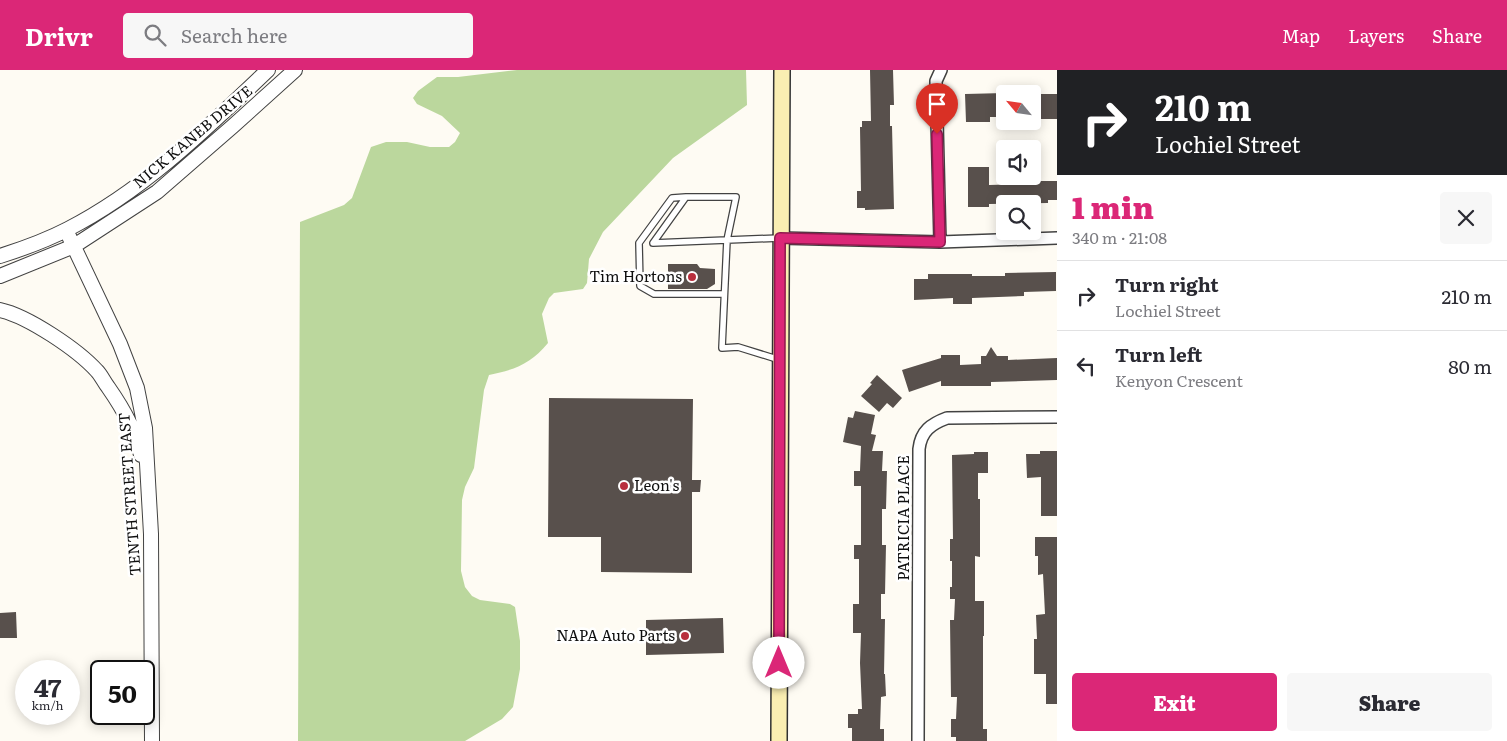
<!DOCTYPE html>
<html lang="en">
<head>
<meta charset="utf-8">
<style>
	body { margin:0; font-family:Literata,serif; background:#f7f7f7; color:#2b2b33; height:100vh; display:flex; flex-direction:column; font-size:19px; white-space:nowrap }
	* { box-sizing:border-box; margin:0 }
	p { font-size:16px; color:#7c7c81 }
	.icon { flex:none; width:28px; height:28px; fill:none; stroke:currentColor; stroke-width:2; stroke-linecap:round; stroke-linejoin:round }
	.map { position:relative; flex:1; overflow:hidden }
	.side { display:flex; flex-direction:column; background:#fff; width:450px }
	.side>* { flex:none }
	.guide { background:#202124; color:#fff; overflow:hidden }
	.needle { width:32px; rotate:299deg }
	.controls { position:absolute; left:996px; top:15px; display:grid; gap:10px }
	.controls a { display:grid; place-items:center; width:45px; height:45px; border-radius:5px; background:#fff; box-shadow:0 2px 12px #0003; font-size:25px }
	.speed { position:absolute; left:15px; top:590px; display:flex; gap:10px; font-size:25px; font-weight:700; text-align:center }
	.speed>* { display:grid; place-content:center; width:65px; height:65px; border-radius:50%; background:#fff; box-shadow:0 2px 12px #0003; line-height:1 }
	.speed small { font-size:12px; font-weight:400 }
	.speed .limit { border:2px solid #111; border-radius:8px; background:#fff; color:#111 }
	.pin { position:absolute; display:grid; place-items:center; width:42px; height:42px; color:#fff; margin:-51px -21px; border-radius:50% 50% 50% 0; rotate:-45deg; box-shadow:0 0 5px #0007 }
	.pin .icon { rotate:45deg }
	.me { position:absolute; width:55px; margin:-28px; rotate:0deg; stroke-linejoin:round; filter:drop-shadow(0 0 4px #0008) }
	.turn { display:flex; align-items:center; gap:18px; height:105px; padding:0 15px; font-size:22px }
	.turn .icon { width:65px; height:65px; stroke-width:2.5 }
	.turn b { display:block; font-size:35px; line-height:42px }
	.round { display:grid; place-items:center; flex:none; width:52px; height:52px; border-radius:5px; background:#f7f7f7 }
	.summary { display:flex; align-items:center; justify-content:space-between; height:85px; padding:0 15px }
	h1 { font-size:30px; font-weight:800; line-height:38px; color:#db2777 }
	.action { display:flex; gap:10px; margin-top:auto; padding:10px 15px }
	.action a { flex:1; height:58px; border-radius:5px; background:#db2777; color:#fff; font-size:20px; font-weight:800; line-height:58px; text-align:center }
	.action a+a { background:#f7f7f7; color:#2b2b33 }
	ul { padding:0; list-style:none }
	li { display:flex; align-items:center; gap:15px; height:70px; padding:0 15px; border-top:1px solid #e1e1e2 }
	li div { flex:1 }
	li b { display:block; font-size:19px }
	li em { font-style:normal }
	header { display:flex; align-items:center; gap:30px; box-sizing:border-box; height:70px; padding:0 25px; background:#db2777; color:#fff }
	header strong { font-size:24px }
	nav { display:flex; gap:28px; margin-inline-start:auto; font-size:18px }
	.search { width:350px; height:45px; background:#f7f7f7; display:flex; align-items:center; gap:12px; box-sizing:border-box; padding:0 18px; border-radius:5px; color:#7c7c81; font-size:19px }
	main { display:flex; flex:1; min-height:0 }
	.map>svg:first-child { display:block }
</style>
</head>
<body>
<header>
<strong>Drivr</strong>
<div class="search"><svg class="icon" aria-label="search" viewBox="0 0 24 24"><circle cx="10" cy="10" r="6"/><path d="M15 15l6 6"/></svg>Search here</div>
<nav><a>Map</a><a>Layers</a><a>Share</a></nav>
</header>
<main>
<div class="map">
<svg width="1057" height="671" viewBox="0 0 1057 671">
	<rect width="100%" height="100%" fill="#fefbf3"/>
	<path fill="#bbd79d" d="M 517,0 L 746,0 L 747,35 L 673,88 L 603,162 L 589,189 L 587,213 L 583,219 L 554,223 L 549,228 L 542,244 L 548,273 C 531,294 514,300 489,305 L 484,320 L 474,398 L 465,417 L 462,430 L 461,501 L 465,517 L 472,526 L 480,530 L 510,534 L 515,537 L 520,571 L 520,599 L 513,637 L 502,649 L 465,671 L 298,671 L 300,152 L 344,135 L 352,128 L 371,77 L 386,72 L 407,72 L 430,77 L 449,77 L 455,72 L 460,63 L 442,46 L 417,34 L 413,28 L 418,21 L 437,7 L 458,7 Z"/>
	<path fill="#58504c" d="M 870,0 L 893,0 L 894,35 L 890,35 L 890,56 L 892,56 L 894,139 L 865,140 L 865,138 L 857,138 L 857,121 L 861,121 L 860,57 L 862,57 L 862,51 L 871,51 Z
		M 1005,23 L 1005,47 L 990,47 L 990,52 L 966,52 L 965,24 Z
		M 1032,24 L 1057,24 L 1057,49 L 1032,49 Z
		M 968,97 L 989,97 L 989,115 L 1032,114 L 1032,111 L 1057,111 L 1057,130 L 1048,130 L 1048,133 L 989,134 L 989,137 L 968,137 Z
		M 668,194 L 697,194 L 700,198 L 715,199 L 715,214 L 707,219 L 668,219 Z
		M 1056,202 L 1056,221 L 1024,222 L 1024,226 L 972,228 L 972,234 L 953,234 L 953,228 L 914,230 L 914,209 L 928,209 L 928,204 L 972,204 L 972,206 L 1005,206 L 1005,203 Z
		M 991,277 L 997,286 L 1008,286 L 1008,290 L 1057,288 L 1057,310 L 991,312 L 991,316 L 941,316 L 941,311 L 909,322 L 902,300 L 941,288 L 941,285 L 960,285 L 960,295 L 981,294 L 981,286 L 986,286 Z
		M 877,305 L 902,328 L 893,338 L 887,333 L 879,342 L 861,326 L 872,314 L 870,313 Z
		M 549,328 L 693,329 L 692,410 L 701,410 L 700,422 L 692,422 L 692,503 L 601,502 L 601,467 L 548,467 Z
		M 855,341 L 875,345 L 871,364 L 876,365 L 872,381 L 883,381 L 882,401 L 887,401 L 886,439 L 882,439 L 882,475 L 886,475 L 885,524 L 881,524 L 881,549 L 885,549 L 884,604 L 885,604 L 886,626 L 881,627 L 880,659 L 884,659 L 884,671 L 852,671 L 852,658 L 848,658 L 848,644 L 858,644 L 858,639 L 862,639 L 860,593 L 861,563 L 853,563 L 853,534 L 859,534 L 859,489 L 854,489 L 854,475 L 861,475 L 861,416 L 854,416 L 854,401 L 860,401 L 861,376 L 843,372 L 848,347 L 853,348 Z
		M 1040,381 L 1057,381 L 1057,446 L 1041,446 L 1041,407 L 1027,408 L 1026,384 L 1040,384 Z
		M 974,382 L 988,382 L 988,403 L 978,403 L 978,429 L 980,429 L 980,487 L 975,486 L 975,531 L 984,531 L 984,566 L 983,566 L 983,659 L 987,659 L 987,671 L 956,671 L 956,667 L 951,667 L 951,649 L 956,649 L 957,627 L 951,627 L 950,550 L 954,550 L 955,529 L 950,529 L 950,517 L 952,517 L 952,491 L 950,491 L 950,469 L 953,469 L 952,385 L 974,384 Z
		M 1035,467 L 1057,467 L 1057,634 L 1046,634 L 1046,604 L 1034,604 L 1034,569 L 1037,569 L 1036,545 L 1045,544 L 1043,504 L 1038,505 L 1038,486 L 1035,486 Z
		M 16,542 L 17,568 L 0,568 L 0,543 Z
		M 723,548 L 724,583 L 646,585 L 646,550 Z"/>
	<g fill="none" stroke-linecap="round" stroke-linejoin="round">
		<g stroke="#424242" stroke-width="8">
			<path id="service" d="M 686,127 L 672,128 L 639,173 L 640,216 L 654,224 L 724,224
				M 780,290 L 738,277 L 722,278 L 727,170 L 653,173 L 686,127 L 736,127 L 727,170 L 780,168"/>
		</g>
		<g stroke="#424242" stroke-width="14">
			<path id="minor" d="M 780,168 L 940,172 L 1057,168
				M 940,172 L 936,11 L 941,0
				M 918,671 L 919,379 C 921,361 931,354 947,348 L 1057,347"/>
		</g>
		<g stroke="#424242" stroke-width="16">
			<path id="tertiary" d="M 66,160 L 120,274 L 137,318 L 145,358 L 151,464 L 152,671
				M 0,186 C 22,179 47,170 68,159 C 144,120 206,59 268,0
				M 0,206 L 74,176 L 157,122 L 233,56 L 295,0
				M 0,240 C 28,246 78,280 97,301 C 101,305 104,312 108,317 C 122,337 136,361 141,385"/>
		</g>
		<g stroke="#313131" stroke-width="18">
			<path id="secondary" d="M 779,671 L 782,0"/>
		</g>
		<use href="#service" stroke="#fff" stroke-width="5.5"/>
		<use href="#minor" stroke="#fff" stroke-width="11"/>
		<use href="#tertiary" stroke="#fff" stroke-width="14"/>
		<use href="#secondary" stroke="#faeeb2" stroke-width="15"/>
	</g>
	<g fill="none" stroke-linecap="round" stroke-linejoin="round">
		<g stroke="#8e194d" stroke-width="12">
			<path id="route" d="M 779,593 L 780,168 L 940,172 L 937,64"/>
		</g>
		<use href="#route" stroke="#db2777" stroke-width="9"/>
	</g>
	<g fill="#b82f3d" stroke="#fff" stroke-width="2">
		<circle cx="692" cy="207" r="5"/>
		<circle cx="624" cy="416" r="5"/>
		<circle cx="685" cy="566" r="5"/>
	</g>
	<g text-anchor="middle" stroke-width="5" stroke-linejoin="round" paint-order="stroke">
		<g font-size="15" fill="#0f0f0f" stroke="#fff">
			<text transform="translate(193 67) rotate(-40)" y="5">NICK KANEB DRIVE</text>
			<text transform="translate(130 424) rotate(-94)" y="5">TENTH STREET EAST</text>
			<text transform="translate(904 448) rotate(-90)" y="5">PATRICIA PLACE</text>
		</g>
		<g font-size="15" fill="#0f0f0f" stroke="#fff" text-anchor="end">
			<text x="682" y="212">Tim Hortons</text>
			<text x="634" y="421" text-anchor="start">Leon's</text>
			<text x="675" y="571">NAPA Auto Parts</text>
		</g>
	</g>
</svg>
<div class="controls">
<a><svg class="needle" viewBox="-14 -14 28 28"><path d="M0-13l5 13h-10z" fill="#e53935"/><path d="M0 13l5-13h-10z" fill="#7c7c81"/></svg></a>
<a><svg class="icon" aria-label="sound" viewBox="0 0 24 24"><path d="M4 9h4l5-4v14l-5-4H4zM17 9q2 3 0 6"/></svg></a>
<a><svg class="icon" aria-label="search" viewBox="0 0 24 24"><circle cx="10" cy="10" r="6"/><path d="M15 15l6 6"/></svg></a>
</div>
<div class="speed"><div>47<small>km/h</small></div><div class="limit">50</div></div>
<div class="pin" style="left:937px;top:64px;background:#d93025"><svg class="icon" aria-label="arrive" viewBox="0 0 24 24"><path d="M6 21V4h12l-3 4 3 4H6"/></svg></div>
<svg class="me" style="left:779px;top:593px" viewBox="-20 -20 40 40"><circle r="19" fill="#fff"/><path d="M0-13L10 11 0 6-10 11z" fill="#db2777"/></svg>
</div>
<section class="side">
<div class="guide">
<div class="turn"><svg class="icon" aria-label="right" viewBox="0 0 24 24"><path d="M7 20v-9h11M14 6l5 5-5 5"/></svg><div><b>210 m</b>Lochiel Street</div></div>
</div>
<div class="summary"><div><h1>1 min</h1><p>340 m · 21:08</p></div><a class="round"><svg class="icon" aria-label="close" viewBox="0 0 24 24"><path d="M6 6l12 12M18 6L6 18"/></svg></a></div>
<ul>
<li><svg class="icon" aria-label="right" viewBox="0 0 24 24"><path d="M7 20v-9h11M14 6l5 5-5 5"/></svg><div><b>Turn right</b><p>Lochiel Street</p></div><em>210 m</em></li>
<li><svg class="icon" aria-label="left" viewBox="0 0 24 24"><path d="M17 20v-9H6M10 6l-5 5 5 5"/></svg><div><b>Turn left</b><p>Kenyon Crescent</p></div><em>80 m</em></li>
</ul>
<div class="action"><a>Exit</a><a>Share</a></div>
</section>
</main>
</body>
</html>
